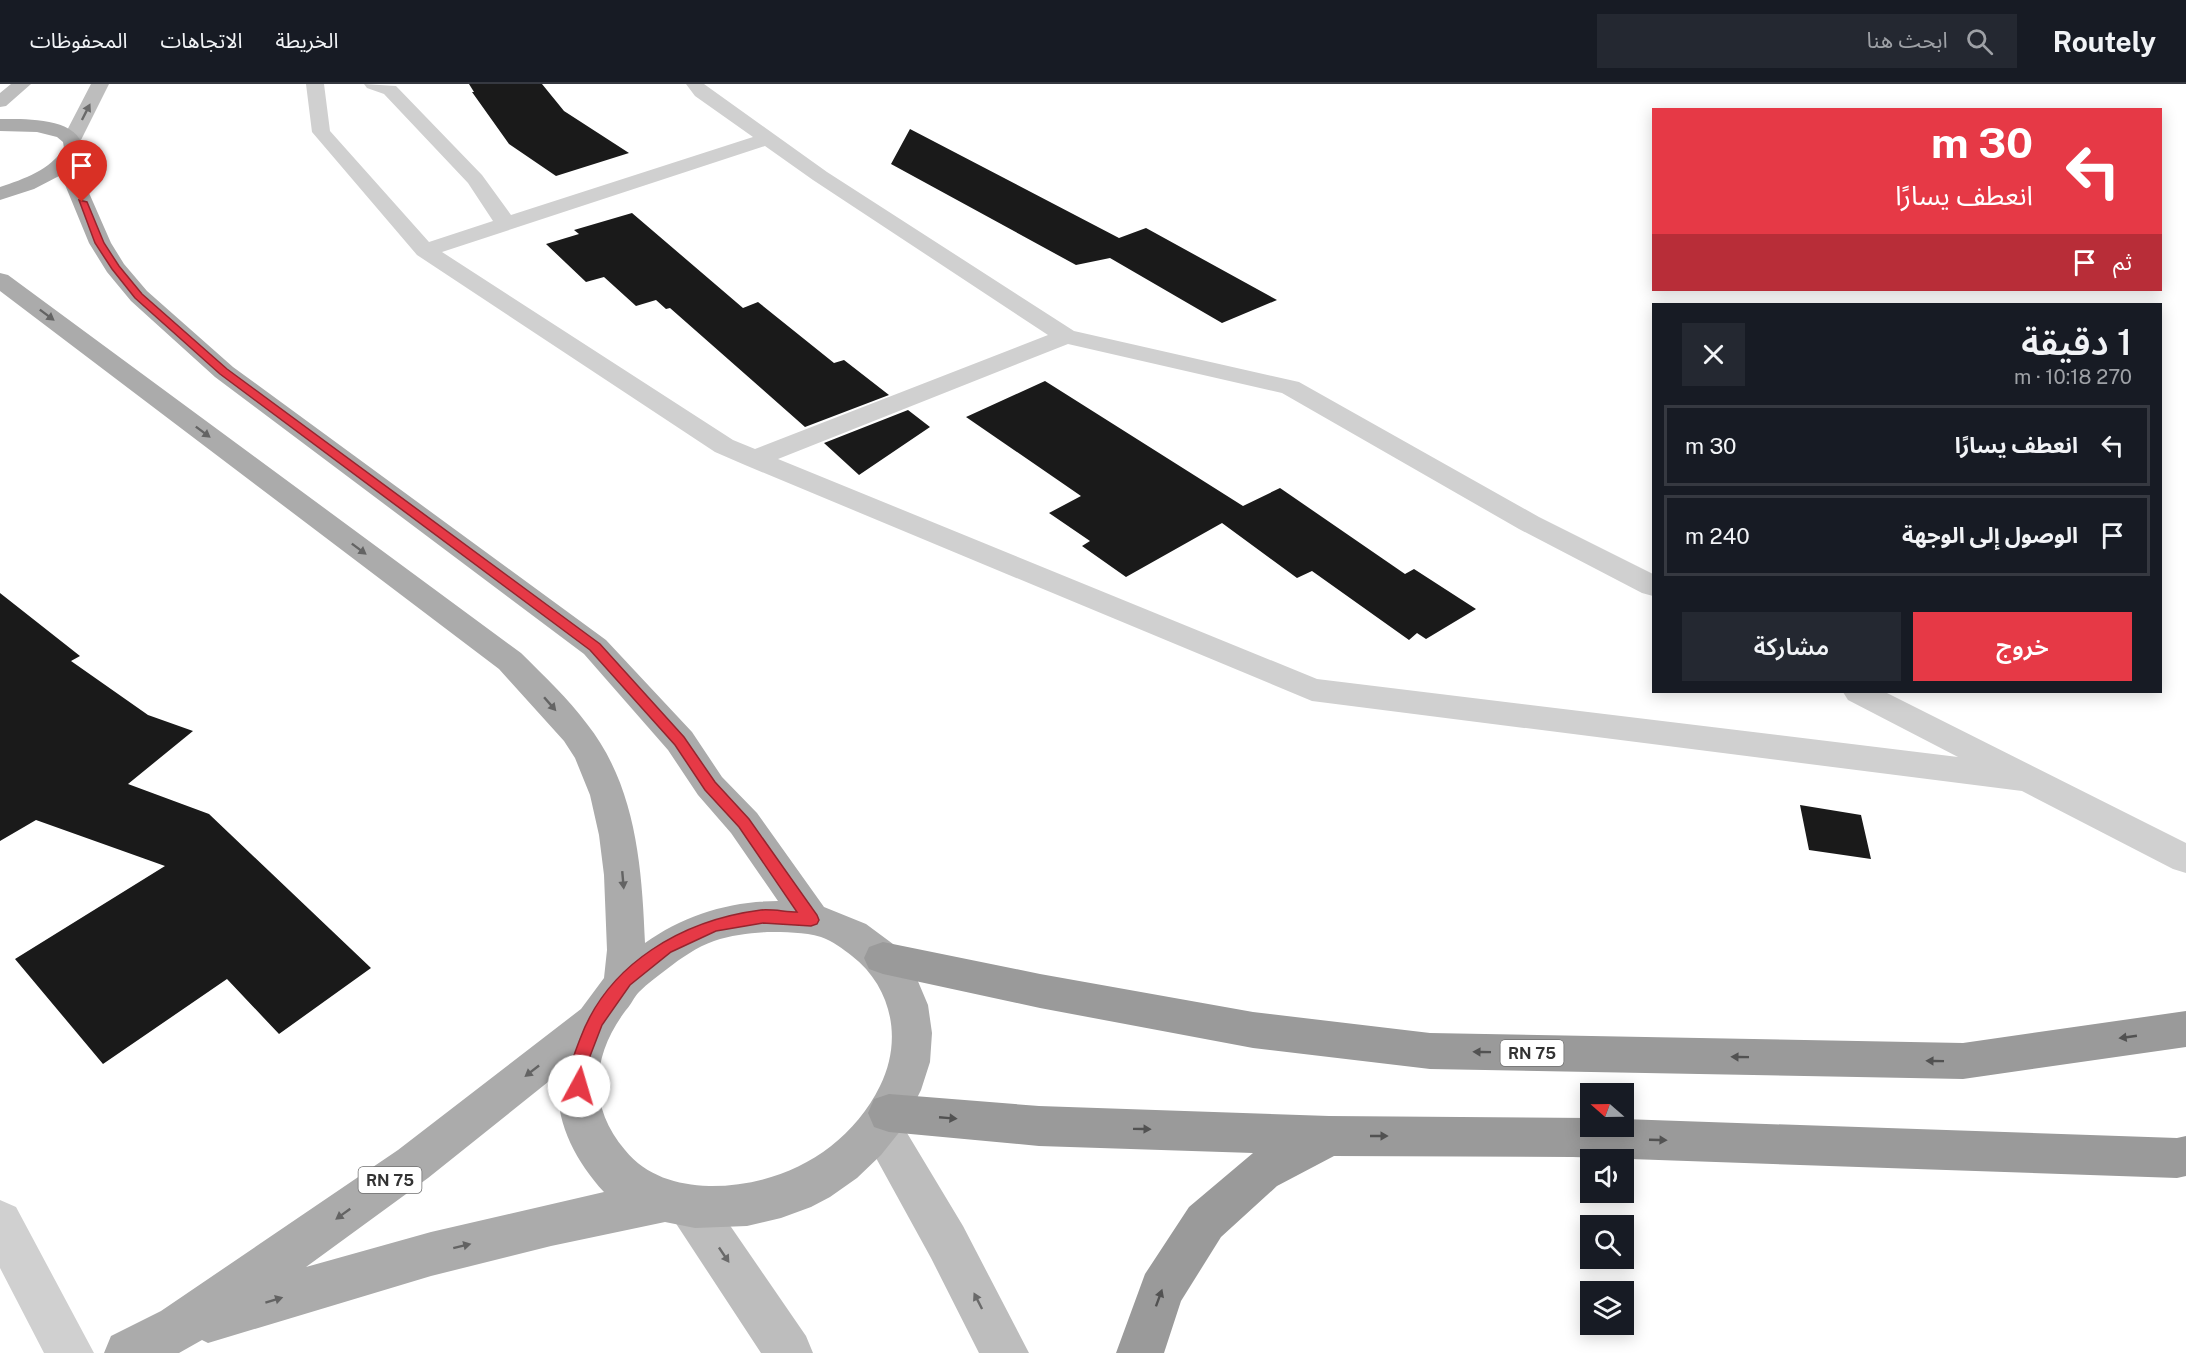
<!DOCTYPE html>
<html lang="ar">
<head>
<meta charset="utf-8">
<style>
	body { margin:0; font-family:"Public Sans","Noto Sans Arabic",sans-serif; background:#242831; color:#f1f3f6; direction:rtl; height:100vh; display:flex; flex-direction:column; font-size:22px; white-space:nowrap }
	* { box-sizing:border-box; margin:0 }
	p { font-size:20px; color:#9ea1a6 }
	.icon { flex:none; width:33px; height:33px; fill:none; stroke:currentColor; stroke-width:2; stroke-linecap:round; stroke-linejoin:round }
	.map { position:relative; flex:1; overflow:hidden; direction:ltr }
	.details { position:absolute; left:1652px; top:219px; width:510px; height:390px; display:flex; flex-direction:column; background:#171b24; border-radius:0px; box-shadow:0 3px 15px #0003; direction:rtl }
	.details>* { flex:none }
	.top-card { position:absolute; left:1652px; top:24px; width:510px; height:183px; border-radius:0px; box-shadow:0 3px 15px #0003; direction:rtl; background:#e63946; color:#fff; overflow:hidden }
	.needle { width:39px; rotate:290deg }
	.tools { position:absolute; left:1580px; top:999px; display:grid; gap:12px }
	.tools a { display:grid; place-items:center; width:54px; height:54px; border-radius:0px; background:#171b24; box-shadow:0 3px 15px #0003; font-size:30px }
	.pin { position:absolute; display:grid; place-items:center; width:51px; height:51px; color:#fff; margin:-62px -26px; border-radius:50% 50% 50% 0; rotate:-45deg; box-shadow:0 0 6px #0007 }
	.pin .icon { rotate:45deg }
	.me { position:absolute; width:66px; margin:-33px; rotate:6deg; stroke-linejoin:round; filter:drop-shadow(0 0 4px #0008) }
	.turn { display:flex; align-items:center; gap:21px; height:126px; padding:0 30px; font-size:27px }
	.turn .icon { width:78px; height:78px; stroke-width:2.5 }
	.turn b { display:block; font-size:42px; line-height:51px }
	.then { display:flex; align-items:center; height:57px; padding:0 30px; background:#0003; gap:12px; font-size:22px }
	.round { display:grid; place-items:center; flex:none; width:63px; height:63px; border-radius:0px; background:#242831 }
	.summary { display:flex; align-items:center; justify-content:space-between; height:102px; padding:0 30px }
	h1 { font-size:36px; font-weight:600; line-height:45px }
	.action { display:flex; gap:12px; margin-top:auto; padding:12px 30px }
	.action a { flex:1; height:69px; border-radius:0px; background:#e63946; color:#fff; font-size:24px; font-weight:600; line-height:69px; text-align:center }
	.action a+a { background:#242831; color:#f1f3f6 }
	ul { padding:0; list-style:none }
	li { display:flex; align-items:center; gap:18px; height:81px; margin:0 12px 9px; padding:0 18px; border:3px solid #363941; border-radius:0px }
	li div { flex:1 }
	li b { display:block; font-size:22px }
	li em { font-style:normal }
	header { display:flex; align-items:center; gap:36px; box-sizing:border-box; height:84px; padding:0 30px; background:#171b24; border-bottom:2px solid #363941 }
	header strong { font-size:28px }
	nav { display:flex; gap:33px; margin-inline-start:auto; font-size:21px }
	.search { width:420px; height:54px; background:#242831; display:flex; align-items:center; gap:15px; box-sizing:border-box; padding:0 21px; border-radius:0px; color:#9ea1a6; font-size:22px }
	.map>svg:first-child { display:block }
</style>
</head>
<body>
<header>
<strong>Routely</strong>
<div class="search"><svg class="icon" aria-label="search" viewBox="0 0 24 24"><circle cx="10" cy="10" r="6"/><path d="M15 15l6 6"/></svg>ابحث هنا</div>
<nav><a>الخريطة</a><a>الاتجاهات</a><a>المحفوظات</a></nav>
</header>
<div class="map">
<svg width="2186" height="1269" viewBox="0 0 2186 1269">
	<rect width="100%" height="100%" fill="#fff"/>
	<path fill="#1a1a1a" d="M 469,0 L 542,0 L 564,27 L 629,69 L 556,92 L 509,60 L 472,8 L 474,8 Z
		M 910,45 L 1119,154 L 1146,144 L 1277,216 L 1222,239 L 1110,174 L 1076,181 L 891,80 Z
		M 632,129 L 743,224 L 758,218 L 834,279 L 844,276 L 889,311 L 805,343 L 670,224 L 666,225 L 656,216 L 636,222 L 604,193 L 586,198 L 546,160 L 579,150 L 574,146 Z
		M 1045,297 L 1243,422 L 1280,404 L 1405,490 L 1414,485 L 1476,525 L 1426,555 L 1417,549 L 1409,556 L 1312,487 L 1297,494 L 1222,439 L 1126,493 L 1082,462 L 1090,457 L 1049,429 L 1081,412 L 966,333 Z
		M 908,326 L 930,343 L 859,391 L 824,359 Z
		M 0,509 L 80,572 L 71,577 L 148,631 L 193,647 L 128,700 L 209,730 L 371,884 L 279,950 L 227,895 L 103,980 L 15,875 L 165,782 L 36,736 L 0,757 Z
		M 1800,721 L 1861,731 L 1871,775 L 1809,766 Z"/>
	<g fill="none" stroke-linecap="round" stroke-linejoin="round">
		<path fill="#d0d0d0" fill-rule="evenodd" d="M 306,0 L 324,0 L 330,47 L 429,158 L 493,137 L 468,99 L 384,10 L 367,4 L 364,0 L 396,2 L 482,91 L 511,131 L 753,53 L 695,12 L 686,0 L 704,0 L 827,88 L 1074,247 L 1299,298 L 1539,433 L 1653,490 L 1653,512 L 1642,509 L 1519,445 L 1282,309 L 1068,260 L 778,375 L 1317,595 L 1958,673 L 1848,616 L 1843,608 L 1885,608 L 2186,759 L 2186,789 L 2173,785 L 2022,707 L 1312,617 L 745,381 L 715,368 L 417,171 L 312,48 ZM 765,62 L 813,96 L 1048,251 L 755,365 L 733,356 L 442,168 Z
			M 0,1116 L 16,1123 L 94,1269 L 44,1269 L 0,1184 Z"/>
		<path fill="#bdbdbd" fill-rule="evenodd" d="M 11,0 L 31,0 L 6,22 L 0,23 L 0,9 Z
			M 91,0 L 109,0 L 79,60 L 65,60 L 62,56 Z
			M 880,1023 L 895,1029 L 963,1142 L 1029,1269 L 979,1269 L 931,1174 L 859,1043 L 865,1029 Z
			M 691,1102 L 707,1108 L 806,1252 L 813,1269 L 761,1269 L 675,1138 L 669,1123 L 675,1108 Z"/>
		<path fill="#ababab" fill-rule="evenodd" d="M 0,35 C 25,35 78,33 83,64 L 75,77 L 111,159 L 124,180 L 147,207 L 233,283 L 606,556 L 692,648 L 722,693 L 757,729 L 824,823 L 866,840 L 893,860 L 911,883 L 917,895 L 928,921 L 932,949 L 930,978 L 921,1006 L 901,1046 L 881,1071 L 857,1094 L 830,1113 L 811,1123 L 781,1134 L 747,1142 L 695,1144 L 665,1138 L 551,1162 L 431,1192 L 208,1259 L 202,1256 L 179,1269 L 104,1269 L 111,1252 L 161,1227 L 398,1066 L 581,925 L 604,894 L 607,866 L 604,791 L 599,751 L 590,711 L 575,674 L 564,657 L 499,585 L 0,207 L 0,189 L 8,191 L 521,569 C 544,592 568,614 587,640 C 636,702 642,783 645,859 C 684,831 730,817 778,817 L 731,749 L 698,711 L 668,666 L 584,570 L 215,293 L 131,217 L 107,188 L 89,159 L 61,91 L 34,105 L 0,116 L 0,103 C 24,95 50,86 64,64 L 63,58 L 57,53 L 37,48 L 0,47 ZM 767,848 C 785,848 804,848 821,853 C 833,857 843,865 852,872 C 892,903 903,956 880,1002 C 848,1067 780,1103 709,1102 C 677,1101 646,1092 625,1066 C 587,1022 592,971 626,926 C 631,921 634,913 639,908 C 648,899 658,892 667,885 C 681,874 697,863 714,857 C 731,851 750,849 767,848 ZM 558,990 C 554,1036 574,1075 604,1108 L 431,1148 L 306,1183 L 428,1094 Z"/>
		<path fill="#9a9a9a" fill-rule="evenodd" d="M 883,858 L 1040,890 L 1253,928 L 1430,949 L 1963,959 L 2186,927 L 2186,963 L 1963,995 L 1430,985 L 1253,964 L 1040,924 L 883,890 L 869,885 L 864,874 L 869,863 Z
			M 889,1010 L 1039,1022 L 1329,1032 L 1590,1034 L 1590,1042 L 1623,1042 L 1623,1035 L 2177,1054 L 2186,1052 L 2186,1092 L 2177,1094 L 1573,1073 L 1334,1072 L 1277,1102 L 1221,1153 L 1181,1217 L 1164,1269 L 1116,1269 L 1145,1190 L 1189,1123 L 1253,1069 L 1039,1062 L 889,1048 L 874,1043 L 868,1029 L 874,1015 Z"/>
	</g>
	<defs><path id="oneway-solid" d="M-6-.8H1V-3.2L6.5 0L1 3.2V.8H-6Z" transform="scale(1.5)"/></defs>
	<g fill="#6a6a6a">
		<use href="#oneway-solid" transform="translate(86 28) rotate(-63)"/>
		<use href="#oneway-solid" transform="translate(724 1171) rotate(56)"/>
		<use href="#oneway-solid" transform="translate(978 1217) rotate(-117)"/>
	</g>
	<g fill="#636363">
		<use href="#oneway-solid" transform="translate(47 231) rotate(37)"/>
		<use href="#oneway-solid" transform="translate(203 348) rotate(37)"/>
		<use href="#oneway-solid" transform="translate(359 465) rotate(37)"/>
		<use href="#oneway-solid" transform="translate(550 620) rotate(49)"/>
		<use href="#oneway-solid" transform="translate(623 796) rotate(85)"/>
		<use href="#oneway-solid" transform="translate(532 987) rotate(142)"/>
		<use href="#oneway-solid" transform="translate(343 1130) rotate(144)"/>
		<use href="#oneway-solid" transform="translate(462 1162) rotate(-14)"/>
		<use href="#oneway-solid" transform="translate(274 1216) rotate(-17)"/>
	</g>
	<g fill="#525252">
		<use href="#oneway-solid" transform="translate(2128 953) rotate(172)"/>
		<use href="#oneway-solid" transform="translate(1482 968) rotate(-179)"/>
		<use href="#oneway-solid" transform="translate(1740 973) rotate(-179)"/>
		<use href="#oneway-solid" transform="translate(1935 977) rotate(-179)"/>
		<use href="#oneway-solid" transform="translate(948 1034) rotate(5)"/>
		<use href="#oneway-solid" transform="translate(1142 1045) rotate(1)"/>
		<use href="#oneway-solid" transform="translate(1379 1052)"/>
		<use href="#oneway-solid" transform="translate(1658 1056) rotate(2)"/>
		<use href="#oneway-solid" transform="translate(1159 1214) rotate(-70)"/>
	</g>
	<path fill="#e63946" stroke="#96252e" stroke-width="1.5" d="M 79,116 L 87,118 L 104,159 L 119,182 L 142,210 L 227,285 L 600,560 L 684,653 L 715,698 L 749,735 L 817,831 L 819,836 L 817,840 L 811,842 L 763,839 L 716,847 L 671,868 L 630,901 L 602,941 L 587,980 L 587,1002 L 585,1007 L 579,1010 L 573,1007 C 565,990 574,971 580,955 C 608,879 683,836 761,826 C 773,825 786,828 797,828 L 739,743 L 705,706 L 675,661 L 590,566 L 220,290 L 135,214 L 112,185 L 95,159 Z"/>
	<g text-anchor="middle" stroke-width="6" stroke-linejoin="round" paint-order="stroke">
		<g fill="#fff" stroke="#707070" stroke-width="1.5">
			<rect x="1500.5" y="956" width="63" height="26" rx="4.5"/>
			<rect x="358.5" y="1083" width="63" height="26" rx="4.5"/>
		</g>
		<g font-size="16" font-weight="bold" fill="#333">
			<text x="1532" y="975">RN 75</text>
			<text x="390" y="1102">RN 75</text>
		</g>
	</g>
</svg>
<div class="tools">
<a><svg class="needle" viewBox="-14 -14 28 28"><path d="M0-13l5 13h-10z" fill="#e53935"/><path d="M0 13l5-13h-10z" fill="#9ea1a6"/></svg></a>
<a><svg class="icon" aria-label="sound" viewBox="0 0 24 24"><path d="M4 9h4l5-4v14l-5-4H4zM17 9q2 3 0 6"/></svg></a>
<a><svg class="icon" aria-label="search" viewBox="0 0 24 24"><circle cx="10" cy="10" r="6"/><path d="M15 15l6 6"/></svg></a>
<a><svg class="icon" aria-label="layers" viewBox="0 0 24 24"><path d="M12 4l9 5-9 5-9-5zM3 14l9 5 9-5"/></svg></a>
</div>
<div class="pin" style="left:82px;top:118px;background:#d93025"><svg class="icon" aria-label="arrive" viewBox="0 0 24 24"><path d="M6 21V4h12l-3 4 3 4H6"/></svg></div>
<svg class="me" style="left:579px;top:1002px" viewBox="-20 -20 40 40"><circle r="19" fill="#fff"/><path d="M0-13L10 11 0 6-10 11z" fill="#e63946"/></svg>
<div class="top-card">
<div class="turn"><svg class="icon" aria-label="left" viewBox="0 0 24 24"><path d="M17 20v-9H6M10 6l-5 5 5 5"/></svg><div><b>30 m</b>انعطف يسارًا</div></div>
<div class="then">ثم<svg class="icon" aria-label="arrive" viewBox="0 0 24 24"><path d="M6 21V4h12l-3 4 3 4H6"/></svg></div>
</div>
<section class="details">
<div class="summary"><div><h1>1 دقيقة</h1><p>270 m · 10:18</p></div><a class="round"><svg class="icon" aria-label="close" viewBox="0 0 24 24"><path d="M6 6l12 12M18 6L6 18"/></svg></a></div>
<ul>
<li><svg class="icon" aria-label="left" viewBox="0 0 24 24"><path d="M17 20v-9H6M10 6l-5 5 5 5"/></svg><div><b>انعطف يسارًا</b></div><em>30 m</em></li>
<li><svg class="icon" aria-label="arrive" viewBox="0 0 24 24"><path d="M6 21V4h12l-3 4 3 4H6"/></svg><div><b>الوصول إلى الوجهة</b></div><em>240 m</em></li>
</ul>
<div class="action"><a>خروج</a><a>مشاركة</a></div>
</section>
</div>
</body>
</html>
